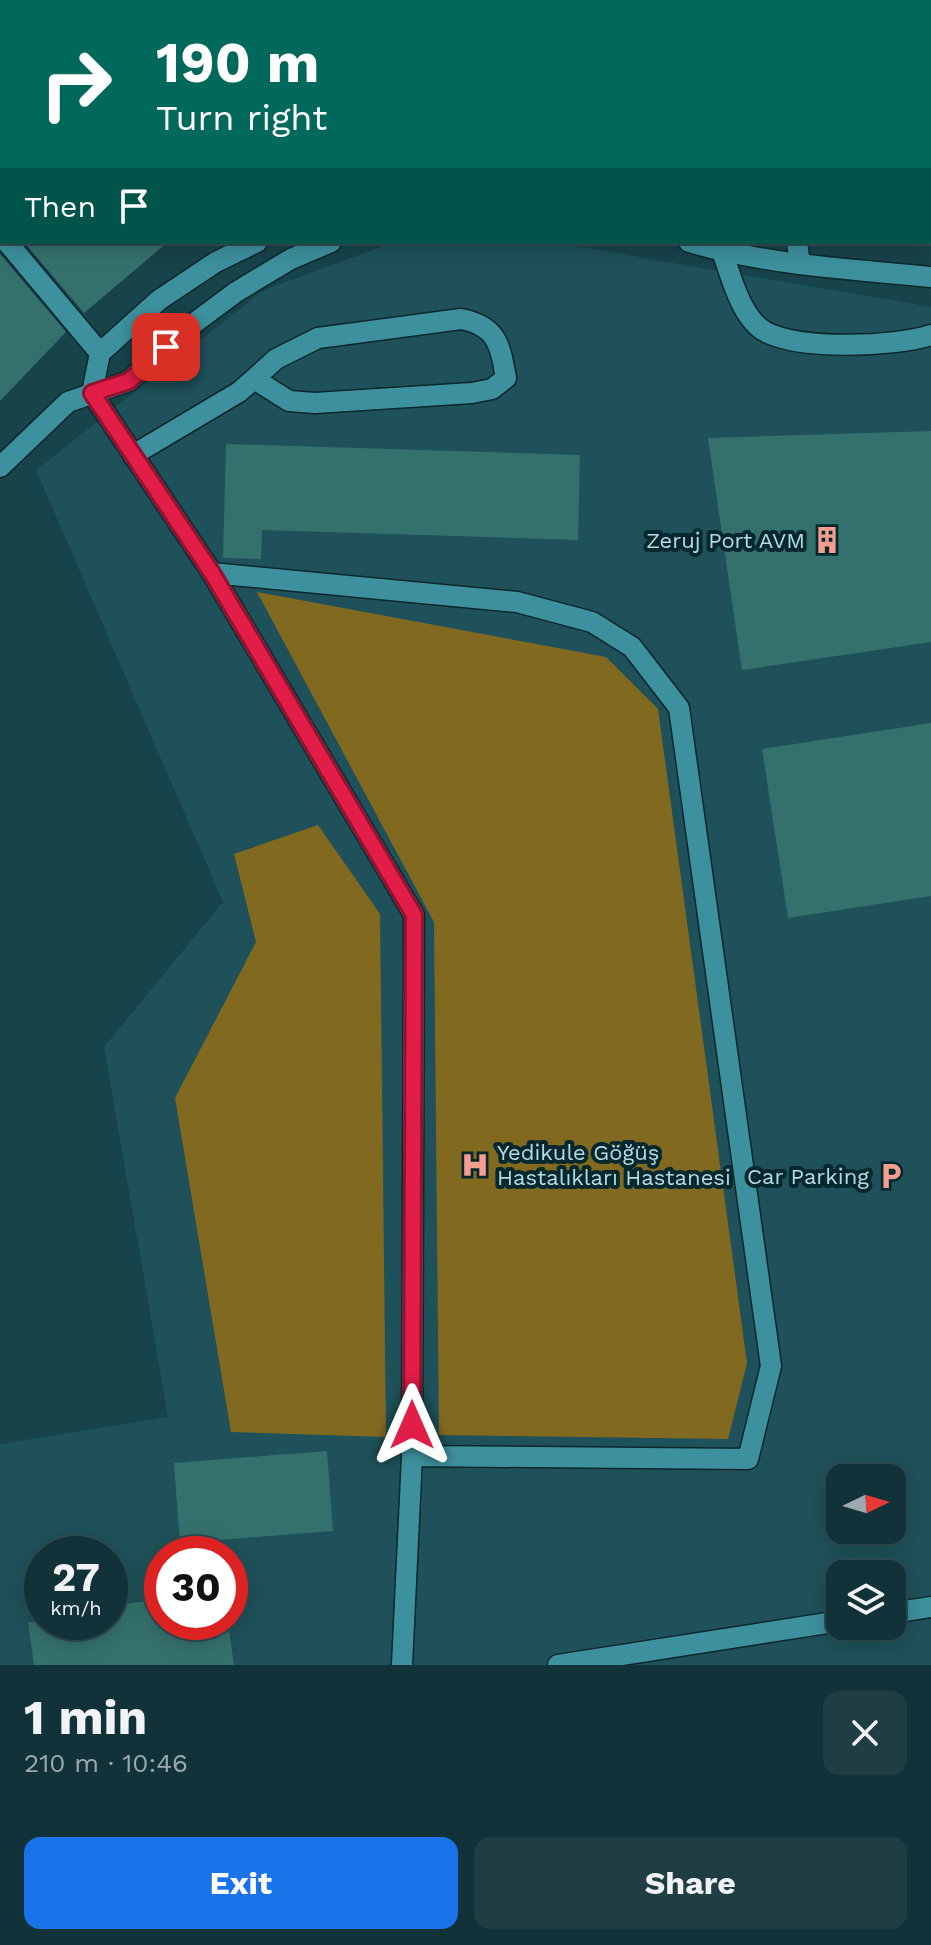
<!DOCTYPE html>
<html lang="en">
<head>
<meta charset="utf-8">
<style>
	body { margin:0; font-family:"Work Sans",sans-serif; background:#1e3e43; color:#f1f3f6; height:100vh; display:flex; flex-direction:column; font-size:30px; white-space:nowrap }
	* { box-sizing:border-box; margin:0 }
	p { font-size:26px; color:#9caaae }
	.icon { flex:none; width:44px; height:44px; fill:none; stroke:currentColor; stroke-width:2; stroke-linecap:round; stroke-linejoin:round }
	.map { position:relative; height:1665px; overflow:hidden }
	.panel { display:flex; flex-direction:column; background:#113238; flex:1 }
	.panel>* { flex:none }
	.hud { position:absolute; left:0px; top:0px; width:932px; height:244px; box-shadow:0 4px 20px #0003,0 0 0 2px #304d53; background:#00695c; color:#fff; overflow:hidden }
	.needle { width:52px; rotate:85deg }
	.buttons { position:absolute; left:826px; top:1464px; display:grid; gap:16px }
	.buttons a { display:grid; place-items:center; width:80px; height:80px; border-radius:16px; background:#113238; box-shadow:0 4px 20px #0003,0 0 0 2px #304d53; font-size:40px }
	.speed { position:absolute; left:24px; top:1536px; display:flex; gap:16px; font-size:40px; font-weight:700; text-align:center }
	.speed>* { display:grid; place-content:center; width:104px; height:104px; border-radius:50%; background:#113238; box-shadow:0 4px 20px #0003,0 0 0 2px #304d53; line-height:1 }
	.speed small { font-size:20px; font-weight:400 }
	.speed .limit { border:12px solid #d22; background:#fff; color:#111 }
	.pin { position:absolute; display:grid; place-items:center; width:68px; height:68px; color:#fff; margin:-34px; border-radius:16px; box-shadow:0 4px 12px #0006 }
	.me { position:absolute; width:88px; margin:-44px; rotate:0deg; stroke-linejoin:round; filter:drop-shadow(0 0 6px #0008) }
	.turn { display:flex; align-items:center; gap:28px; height:168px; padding:0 24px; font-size:36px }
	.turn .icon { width:104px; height:104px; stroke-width:2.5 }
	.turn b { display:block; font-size:56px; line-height:68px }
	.then { display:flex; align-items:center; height:76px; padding:0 24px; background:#0003; gap:16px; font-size:30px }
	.round { display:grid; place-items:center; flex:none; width:84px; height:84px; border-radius:16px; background:#1e3e43 }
	.overview { display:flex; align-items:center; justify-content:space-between; height:136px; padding:0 24px }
	h1 { font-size:48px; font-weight:700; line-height:60px }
	.cta { display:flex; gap:16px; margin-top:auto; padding:16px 24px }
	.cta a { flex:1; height:92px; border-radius:16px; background:#1a73e8; color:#fff; font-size:32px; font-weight:700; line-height:92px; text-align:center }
	.cta a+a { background:#1e3e43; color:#f1f3f6 }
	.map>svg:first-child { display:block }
</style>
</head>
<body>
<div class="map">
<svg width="931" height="1665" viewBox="0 0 931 1665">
	<rect width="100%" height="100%" fill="#17434a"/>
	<path fill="#1e5159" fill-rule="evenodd" d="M 394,242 L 551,242 L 931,307 L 931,1665 L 0,1665 L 0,1444 L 168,1417 L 104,1047 L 223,902 L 36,470 L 264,290 ZM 840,1478 L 892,1478 L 892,1530 L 840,1530 ZM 42,1554 L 110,1554 L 110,1622 L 42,1622 ZM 162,1554 L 230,1554 L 230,1622 L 162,1622 ZM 840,1574 L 892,1574 L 892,1626 L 840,1626 Z"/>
	<path fill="#826920" d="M 257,592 L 606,657 L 658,709 L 747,1363 L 728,1439 L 439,1435 L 434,922 Z
		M 318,825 L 380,914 L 386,1437 L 231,1432 L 175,1098 L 256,942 L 234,854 Z"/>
	<path fill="#35716c" d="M 24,242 L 168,242 L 84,313 Z
		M 0,254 L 66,332 L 0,401 Z
		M 931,431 L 931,642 L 742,670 L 708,438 Z
		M 226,444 L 580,455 L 578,540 L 262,530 L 261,559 L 223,558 Z
		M 931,723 L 931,896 L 788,918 L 762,749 Z
		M 327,1451 L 333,1531 L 180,1543 L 174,1463 Z
		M 162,1599 L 162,1622 L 228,1622 L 234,1665 L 34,1665 L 28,1622 L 110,1622 L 110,1606 Z"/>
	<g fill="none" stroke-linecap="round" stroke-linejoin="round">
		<g stroke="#0d272b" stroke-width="23">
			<path id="service" d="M 722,251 C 731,276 741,319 766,332 C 801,350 894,347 931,335
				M 461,319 C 498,326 500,346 506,378 L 492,389 L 472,393 L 315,403 L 289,401 L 254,379 L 276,359 L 318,338 Z
				M 133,455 L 239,392 L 254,379"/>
		</g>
		<g stroke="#0d272b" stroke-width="23">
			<path id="minor" d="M 768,0 L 768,2
				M 25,2 L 27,0
				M 315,2 L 318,0
				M 0,26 L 2,24
				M 7,242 L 100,353
				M 797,242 L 800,264
				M 92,393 L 212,573 L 414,915 L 412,1456 L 402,1665
				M 212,573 L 517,602 L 592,622 L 632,647 L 679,708 L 771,1366 L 748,1459 L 412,1456
				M 892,1613 L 931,1607
				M 558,1665 L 840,1621"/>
		</g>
		<g stroke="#0d272b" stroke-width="23">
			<path id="tertiary" d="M 395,0 L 396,2
				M 689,242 C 767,265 850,269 931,277
				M 92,393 L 100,353 L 159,300 L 216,262 L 257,242
				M 0,467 L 68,402 L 129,381 L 185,330 L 236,292 L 291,259 L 331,242"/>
		</g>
		<use href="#service" stroke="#3d909d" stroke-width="20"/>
		<use href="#minor" stroke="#3d909d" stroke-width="20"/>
		<use href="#tertiary" stroke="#3d909d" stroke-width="20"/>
	</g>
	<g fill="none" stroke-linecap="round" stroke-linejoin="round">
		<g stroke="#92132f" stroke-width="20">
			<path id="route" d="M 166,347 L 129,381 L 92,393 L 212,573 L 414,915 L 412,1425"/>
		</g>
		<use href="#route" stroke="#e11d48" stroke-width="14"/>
	</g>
	<defs>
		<g id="building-bare" transform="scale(2.16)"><path d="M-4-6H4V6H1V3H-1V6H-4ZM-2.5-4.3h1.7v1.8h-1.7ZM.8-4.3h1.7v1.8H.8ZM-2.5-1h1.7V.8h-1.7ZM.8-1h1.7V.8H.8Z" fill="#f59d8f" stroke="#04282d" stroke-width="2.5" paint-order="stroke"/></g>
		<g id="hospital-bare" transform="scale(2.16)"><path d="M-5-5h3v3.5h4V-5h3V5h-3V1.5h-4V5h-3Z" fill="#f59d8f" stroke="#04282d" stroke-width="2.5" paint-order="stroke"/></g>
		<g id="parking-bare" transform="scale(2.16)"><path d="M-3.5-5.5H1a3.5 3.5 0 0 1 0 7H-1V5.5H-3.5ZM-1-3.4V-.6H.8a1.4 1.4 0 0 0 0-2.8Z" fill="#f59d8f" stroke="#04282d" stroke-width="2.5" paint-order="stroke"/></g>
	</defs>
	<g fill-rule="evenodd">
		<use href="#building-bare" x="827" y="540"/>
		<use href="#hospital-bare" x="475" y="1165"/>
		<use href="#parking-bare" x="891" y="1176"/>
	</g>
	<g text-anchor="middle" stroke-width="8" stroke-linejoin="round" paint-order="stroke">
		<g font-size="22" fill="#b6dce2" stroke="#04282d" text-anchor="end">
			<text x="805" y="548">Zeruj Port AVM</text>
			<text x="497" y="1160" text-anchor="start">Yedikule Göğüş<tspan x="497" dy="25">Hastalıkları Hastanesi</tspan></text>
			<text x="869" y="1184">Car Parking</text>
		</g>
	</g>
</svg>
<div class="buttons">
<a><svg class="needle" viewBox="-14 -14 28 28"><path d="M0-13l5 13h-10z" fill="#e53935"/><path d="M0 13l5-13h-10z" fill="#9caaae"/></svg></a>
<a><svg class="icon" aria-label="layers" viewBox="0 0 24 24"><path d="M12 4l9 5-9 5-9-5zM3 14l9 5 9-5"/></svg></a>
</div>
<div class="speed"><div>27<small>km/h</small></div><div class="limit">30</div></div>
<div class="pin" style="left:166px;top:347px;background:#d93025"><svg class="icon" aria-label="arrive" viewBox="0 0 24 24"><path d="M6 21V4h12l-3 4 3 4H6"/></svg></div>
<svg class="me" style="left:412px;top:1425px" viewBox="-20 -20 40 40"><path d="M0-17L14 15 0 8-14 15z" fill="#e11d48" stroke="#fff" stroke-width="4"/></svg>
<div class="hud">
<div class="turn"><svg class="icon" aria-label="right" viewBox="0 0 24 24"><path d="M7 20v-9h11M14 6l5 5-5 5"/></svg><div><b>190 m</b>Turn right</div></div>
<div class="then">Then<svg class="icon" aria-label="arrive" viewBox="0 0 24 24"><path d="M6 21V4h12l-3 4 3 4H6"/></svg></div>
</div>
</div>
<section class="panel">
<div class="overview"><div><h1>1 min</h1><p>210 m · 10:46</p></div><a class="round"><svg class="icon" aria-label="close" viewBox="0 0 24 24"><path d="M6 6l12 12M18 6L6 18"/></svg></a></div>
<div class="cta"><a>Exit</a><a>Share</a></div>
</section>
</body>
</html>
